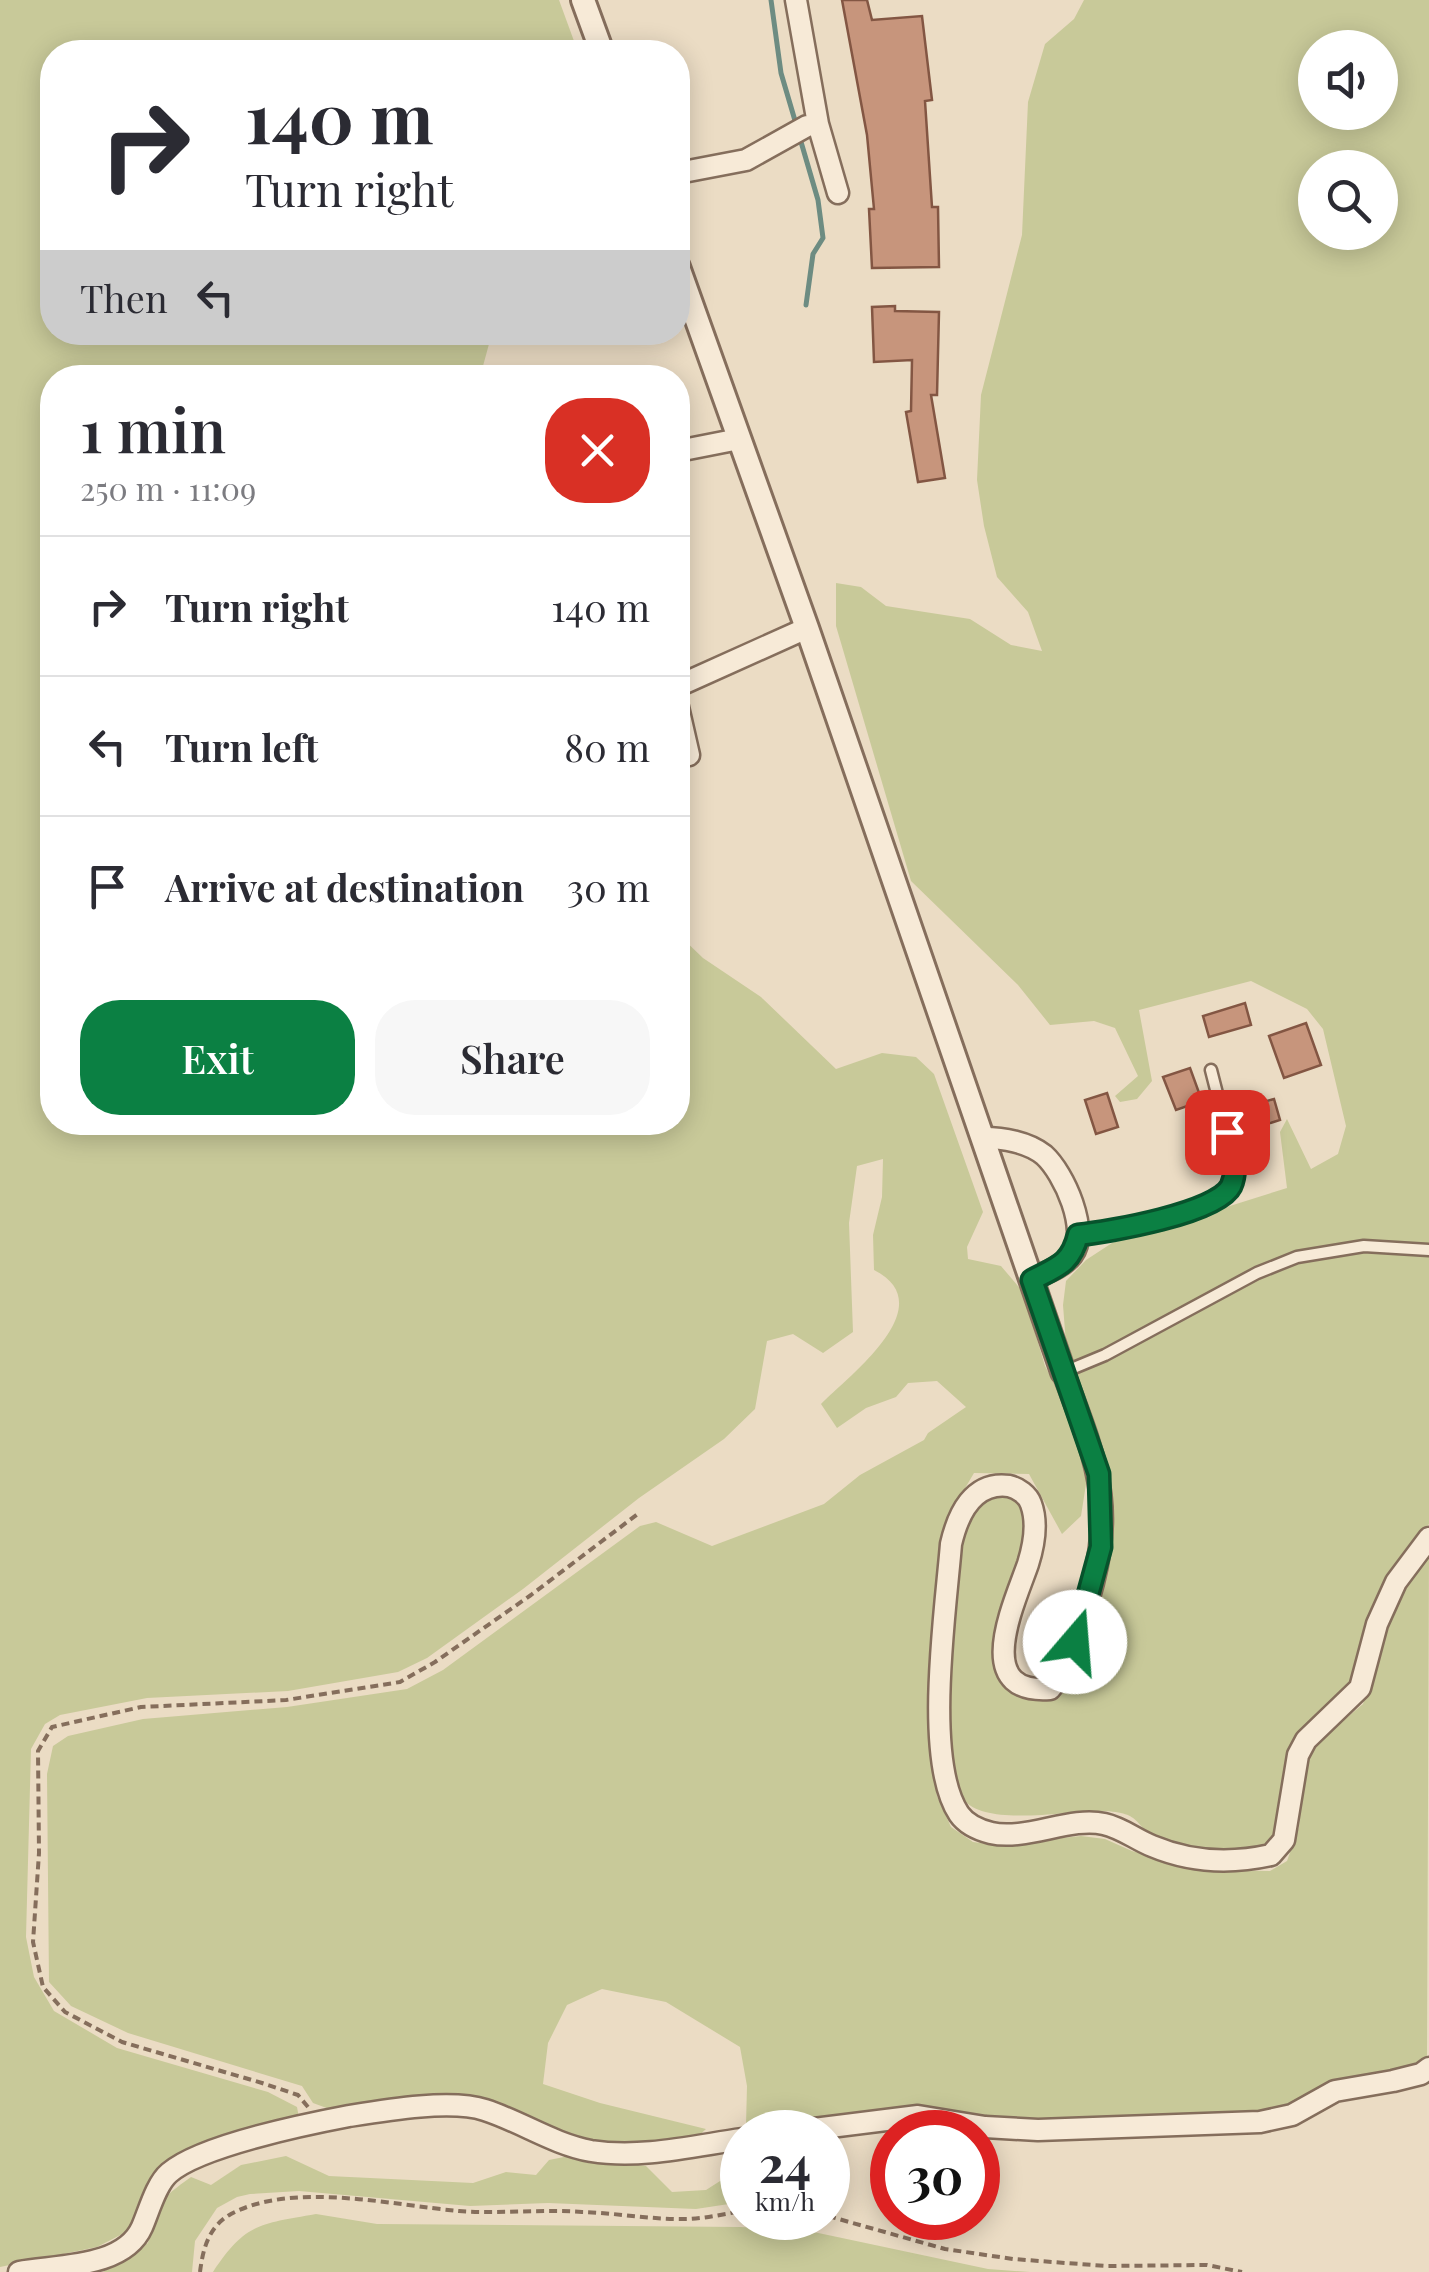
<!DOCTYPE html>
<html lang="en">
<head>
<meta charset="utf-8">
<style>
	body { margin:0; font-family:"Playfair Display",serif; background:#f7f7f7; color:#2b2b33; height:100vh; display:flex; flex-direction:column; font-size:38px; white-space:nowrap }
	* { box-sizing:border-box; margin:0 }
	p { font-size:32px; color:#7c7c81 }
	.icon { flex:none; width:55px; height:55px; fill:none; stroke:currentColor; stroke-width:2; stroke-linecap:round; stroke-linejoin:round }
	.map { position:relative; flex:1; overflow:hidden }
	.panel { position:absolute; left:40px; top:365px; width:650px; height:770px; display:flex; flex-direction:column; background:#fff; border-radius:40px; box-shadow:0 5px 25px #0003 }
	.panel>* { flex:none }
	.top-card { position:absolute; left:40px; top:40px; width:650px; height:305px; border-radius:40px; box-shadow:0 5px 25px #0003; background:#fff; color:#2b2b33; overflow:hidden }
	.tools { position:absolute; left:1298px; top:30px; display:grid; gap:20px }
	.tools a { display:grid; place-items:center; width:100px; height:100px; border-radius:50%; background:#fff; box-shadow:0 5px 25px #0003; font-size:50px }
	.speed { position:absolute; left:720px; top:2110px; display:flex; gap:20px; font-size:50px; font-weight:700; text-align:center }
	.speed>* { display:grid; place-content:center; width:130px; height:130px; border-radius:50%; background:#fff; box-shadow:0 5px 25px #0003; line-height:1 }
	.speed small { font-size:25px; font-weight:400 }
	.speed .limit { border:15px solid #d22; background:#fff; color:#111 }
	.pin { position:absolute; display:grid; place-items:center; width:85px; height:85px; color:#fff; margin:-42px; border-radius:20px; box-shadow:0 5px 15px #0006 }
	.me { position:absolute; width:110px; margin:-55px; rotate:18deg; stroke-linejoin:round; filter:drop-shadow(0 0 8px #0008) }
	.turn { display:flex; align-items:center; gap:35px; height:210px; padding:0 40px; font-size:45px }
	.turn .icon { width:130px; height:130px; stroke-width:2.5 }
	.turn b { display:block; font-size:70px; line-height:85px }
	.then { display:flex; align-items:center; height:95px; padding:0 40px; background:#0003; gap:20px; font-size:38px }
	.round { display:grid; place-items:center; flex:none; width:105px; height:105px; border-radius:40px; background:#f7f7f7 }
	.overview { display:flex; align-items:center; justify-content:space-between; height:170px; padding:0 40px }
	h1 { font-size:60px; font-weight:600; line-height:75px }
	.button { display:flex; gap:20px; margin-top:auto; padding:20px 40px }
	.button a { flex:1; height:115px; border-radius:40px; background:#0b8043; color:#fff; font-size:40px; font-weight:600; line-height:115px; text-align:center }
	.button a+a { background:#f7f7f7; color:#2b2b33 }
	ul { padding:0; list-style:none }
	li { display:flex; align-items:center; gap:30px; height:140px; padding:0 40px; border-top:2px solid #e1e1e2 }
	li div { flex:1 }
	li b { display:block; font-size:38px }
	li em { font-style:normal }
	.map>svg:first-child { display:block }
</style>
</head>
<body>
<div class="map">
<svg width="1429" height="2272" viewBox="0 0 1429 2272">
	<rect width="100%" height="100%" fill="#ebdcc4"/>
	<path fill="#c8c999" fill-rule="evenodd" d="M 0,0 L 559,0 L 578,52 L 52,52 L 52,332 L 492,333 L 480,377 L 52,378 L 52,1122 L 678,1122 L 678,934 L 703,958 L 761,997 L 836,1069 L 882,1053 L 916,1057 L 934,1074 L 983,1212 L 967,1247 L 968,1259 L 1001,1266 L 1023,1292 L 1045,1366 L 1071,1416 L 1089,1465 L 1081,1516 L 1062,1534 L 1029,1474 L 974,1473 L 951,1512 L 936,1620 L 929,1738 L 937,1796 L 951,1827 L 973,1842 L 995,1845 L 1081,1836 L 1105,1839 L 1132,1851 L 1200,1870 L 1270,1871 L 1287,1861 L 1299,1827 L 1304,1765 L 1319,1741 L 1363,1704 L 1392,1615 L 1411,1576 L 1429,1550 L 1427,2057 L 1404,2069 L 1356,2077 L 1328,2085 L 1292,2104 L 1261,2113 L 1105,2122 L 980,2118 L 907,2107 L 746,2125 L 747,2086 L 740,2047 L 666,2002 L 602,1989 L 567,2005 L 548,2043 L 543,2084 L 600,2103 L 706,2129 L 696,2138 L 641,2145 L 584,2143 L 489,2100 L 436,2097 L 332,2110 L 313,2103 L 302,2086 L 128,2033 L 71,2006 L 49,1982 L 47,1774 L 53,1746 L 68,1736 L 143,1719 L 287,1707 L 407,1689 L 443,1670 L 640,1526 L 656,1522 L 712,1546 L 824,1504 L 860,1475 L 924,1440 L 928,1433 L 966,1407 L 937,1381 L 908,1383 L 896,1397 L 866,1408 L 837,1428 L 821,1404 C 851,1374 943,1305 874,1270 L 873,1235 L 882,1197 L 883,1159 L 857,1166 L 849,1223 L 853,1332 L 823,1353 L 793,1334 L 767,1341 L 755,1409 L 724,1439 L 639,1498 L 523,1589 L 427,1658 L 398,1672 L 288,1691 L 147,1698 L 60,1715 L 45,1724 L 31,1749 L 26,1937 L 34,1977 L 54,2011 L 117,2048 L 268,2092 L 297,2107 L 299,2118 C 209,2147 169,2124 130,2230 L 97,2247 L 0,2267 Z
		M 1084,0 L 1429,0 L 1429,1524 C 1409,1547 1381,1582 1370,1611 C 1361,1637 1365,1667 1347,1690 C 1334,1708 1310,1719 1298,1737 C 1294,1743 1294,1752 1293,1759 C 1287,1797 1289,1848 1241,1854 C 1217,1857 1182,1850 1160,1840 C 1132,1827 1145,1812 1102,1811 C 1068,1810 986,1828 963,1799 C 939,1769 949,1584 960,1545 C 964,1528 974,1501 992,1497 C 1067,1477 1000,1607 1000,1631 C 999,1646 1017,1680 1022,1695 L 1042,1699 L 1060,1692 L 1075,1674 L 1093,1619 L 1108,1537 L 1096,1442 L 1066,1344 L 1063,1305 L 1066,1281 L 1086,1260 L 1112,1243 L 1287,1188 L 1280,1132 L 1287,1119 L 1311,1169 L 1338,1154 L 1346,1126 L 1323,1029 L 1307,1009 L 1251,981 L 1139,1010 L 1152,1081 L 1137,1099 L 1120,1102 L 1115,1096 L 1138,1076 L 1115,1028 L 1094,1021 L 1050,1025 L 1018,985 L 911,881 L 836,626 L 836,583 L 861,587 L 886,606 L 970,619 L 1011,645 L 1042,651 L 1028,612 L 997,577 L 984,526 L 977,480 L 981,395 L 1022,235 L 1028,102 L 1045,44 L 1074,19 ZM 1315,48 L 1380,48 L 1380,112 L 1315,112 ZM 1315,168 L 1380,168 L 1380,232 L 1315,232 Z
		M 286,2156 L 329,2176 L 473,2183 L 506,2172 L 536,2175 L 549,2160 L 569,2156 L 646,2166 L 672,2192 L 706,2190 L 742,2167 L 742,2202 L 696,2209 L 548,2203 L 470,2206 L 299,2191 L 250,2194 L 237,2197 L 217,2208 L 195,2241 L 192,2272 L 103,2272 L 148,2243 C 156,2204 160,2199 191,2177 L 211,2185 L 241,2165 Z
		M 316,2214 L 377,2224 L 741,2227 L 809,2231 L 988,2269 L 1030,2272 L 213,2272 C 246,2222 261,2224 316,2214 Z"/>
	<g fill="none" stroke-linecap="round" stroke-linejoin="round">
		<path stroke="#6d8c82" stroke-width="5" d="M 771,0 L 781,73 L 796,124
			M 799,135 L 818,200 L 823,238 L 813,254 L 806,305"/>
	</g>
	<path fill="#c7957c" stroke="#835643" stroke-width="2.5" d="M 842,0 L 867,0 L 872,20 L 922,16 L 932,100 L 925,101 L 932,207 L 938,207 L 939,267 L 872,268 L 869,209 L 874,209 L 867,135 Z
		M 895,306 L 895,311 L 939,312 L 937,395 L 931,395 L 945,478 L 918,482 L 906,412 L 911,411 L 912,360 L 874,362 L 872,307 Z
		M 1245,1003 L 1251,1025 L 1209,1037 L 1203,1016 Z
		M 1306,1023 L 1321,1065 L 1284,1078 L 1269,1036 Z
		M 1190,1068 L 1202,1101 L 1176,1110 L 1163,1077 Z
		M 1107,1093 L 1118,1127 L 1096,1134 L 1085,1100 Z
		M 1274,1099 L 1280,1120 L 1241,1132 L 1235,1110 Z"/>
	<g fill="none" stroke-linecap="round" stroke-linejoin="round">
		<g stroke="#856e5c" stroke-width="15">
			<path id="service" d="M 1079,1235 L 1132,1229 L 1216,1200 L 1230,1188 L 1235,1164 L 1211,1070
				M 1064,1372 L 1105,1355 L 1257,1273 L 1297,1257 L 1364,1246 L 1429,1250"/>
		</g>
		<g stroke="#856e5c" stroke-width="25">
			<path id="minor" d="M 796,0 L 818,124 L 838,193
				M 678,173 L 746,160 L 807,126 L 818,124
				M 678,451 L 739,439
				M 678,686 L 807,628
				M 678,707 L 689,755
				M 984,1138 C 1003,1138 1028,1142 1044,1155 C 1064,1173 1090,1231 1072,1255 C 1063,1267 1045,1273 1032,1279
				M 1063,1372 C 1101,1471 1118,1514 1082,1619 C 1074,1645 1068,1669 1050,1689 C 970,1695 1015,1602 1028,1564 C 1034,1545 1038,1523 1031,1504 C 1028,1495 1018,1488 1009,1486 C 973,1481 958,1514 951,1544 C 946,1608 923,1760 959,1814 C 966,1824 979,1830 991,1833 C 1026,1841 1071,1816 1104,1824 C 1122,1828 1135,1839 1152,1846 C 1190,1862 1231,1864 1271,1855 L 1284,1840 L 1298,1755 L 1306,1740 L 1360,1688 L 1377,1624 L 1396,1582 L 1429,1538
				M 790,2132 L 918,2116 L 985,2127 L 1038,2130 L 1260,2122 L 1292,2115 L 1335,2091 L 1393,2081 L 1421,2074 L 1429,2068
				M 19,2272 C 58,2265 124,2268 142,2227 C 149,2211 156,2184 169,2173 C 200,2146 307,2124 349,2116 C 386,2110 451,2099 485,2110 C 522,2122 553,2144 591,2151 C 641,2159 693,2146 742,2139"/>
		</g>
		<g stroke="#856e5c" stroke-width="28">
			<path id="tertiary" d="M 583,0 L 602,52
				M 678,267 L 807,628 L 1063,1372"/>
		</g>
		<path stroke="#856e5c" stroke-width="4" stroke-dasharray="8 5" stroke-linecap="butt" d="M 308,2107 L 298,2095 L 262,2083 L 122,2042 L 65,2012 L 43,1987 L 33,1942 L 39,1853 L 38,1751 L 52,1727 L 141,1707 L 286,1700 L 400,1682 L 435,1662 L 531,1595 L 639,1513
			M 828,2216 L 945,2249 L 1013,2259 L 1106,2266 L 1207,2265 L 1242,2272
			M 200,2272 C 203,2248 209,2226 231,2214 C 293,2181 391,2205 459,2211 C 500,2214 541,2209 582,2212 C 618,2213 653,2220 689,2219 C 707,2218 725,2214 742,2211"/>
		<use href="#service" stroke="#f7ead7" stroke-width="10"/>
		<use href="#minor" stroke="#f7ead7" stroke-width="20"/>
		<use href="#tertiary" stroke="#f7ead7" stroke-width="22"/>
	</g>
	<g fill="none" stroke-linecap="round" stroke-linejoin="round">
		<g stroke="#07532c" stroke-width="25">
			<path id="route" d="M 1075,1642 L 1101,1547 L 1099,1474 L 1032,1280 C 1057,1267 1071,1264 1078,1235 C 1108,1232 1218,1213 1231,1186 C 1239,1168 1232,1150 1227,1132"/>
		</g>
		<use href="#route" stroke="#0b8043" stroke-width="18"/>
	</g>
</svg>
<div class="tools">
<a><svg class="icon" aria-label="sound" viewBox="0 0 24 24"><path d="M4 9h4l5-4v14l-5-4H4zM17 9q2 3 0 6"/></svg></a>
<a><svg class="icon" aria-label="search" viewBox="0 0 24 24"><circle cx="10" cy="10" r="6"/><path d="M15 15l6 6"/></svg></a>
</div>
<div class="speed"><div>24<small>km/h</small></div><div class="limit">30</div></div>
<div class="pin" style="left:1227px;top:1132px;background:#d93025"><svg class="icon" aria-label="arrive" viewBox="0 0 24 24"><path d="M6 21V4h12l-3 4 3 4H6"/></svg></div>
<svg class="me" style="left:1075px;top:1642px" viewBox="-20 -20 40 40"><circle r="19" fill="#fff"/><path d="M0-13L10 11 0 6-10 11z" fill="#0b8043"/></svg>
<div class="top-card">
<div class="turn"><svg class="icon" aria-label="right" viewBox="0 0 24 24"><path d="M7 20v-9h11M14 6l5 5-5 5"/></svg><div><b>140 m</b>Turn right</div></div>
<div class="then">Then<svg class="icon" aria-label="left" viewBox="0 0 24 24"><path d="M17 20v-9H6M10 6l-5 5 5 5"/></svg></div>
</div>
<section class="panel">
<div class="overview"><div><h1>1 min</h1><p>250 m · 11:09</p></div><a class="round" style="background:#d93025;color:#fff"><svg class="icon" aria-label="close" viewBox="0 0 24 24"><path d="M6 6l12 12M18 6L6 18"/></svg></a></div>
<ul>
<li><svg class="icon" aria-label="right" viewBox="0 0 24 24"><path d="M7 20v-9h11M14 6l5 5-5 5"/></svg><div><b>Turn right</b></div><em>140 m</em></li>
<li><svg class="icon" aria-label="left" viewBox="0 0 24 24"><path d="M17 20v-9H6M10 6l-5 5 5 5"/></svg><div><b>Turn left</b></div><em>80 m</em></li>
<li><svg class="icon" aria-label="arrive" viewBox="0 0 24 24"><path d="M6 21V4h12l-3 4 3 4H6"/></svg><div><b>Arrive at destination</b></div><em>30 m</em></li>
</ul>
<div class="button"><a>Exit</a><a>Share</a></div>
</section>
</div>
</body>
</html>
